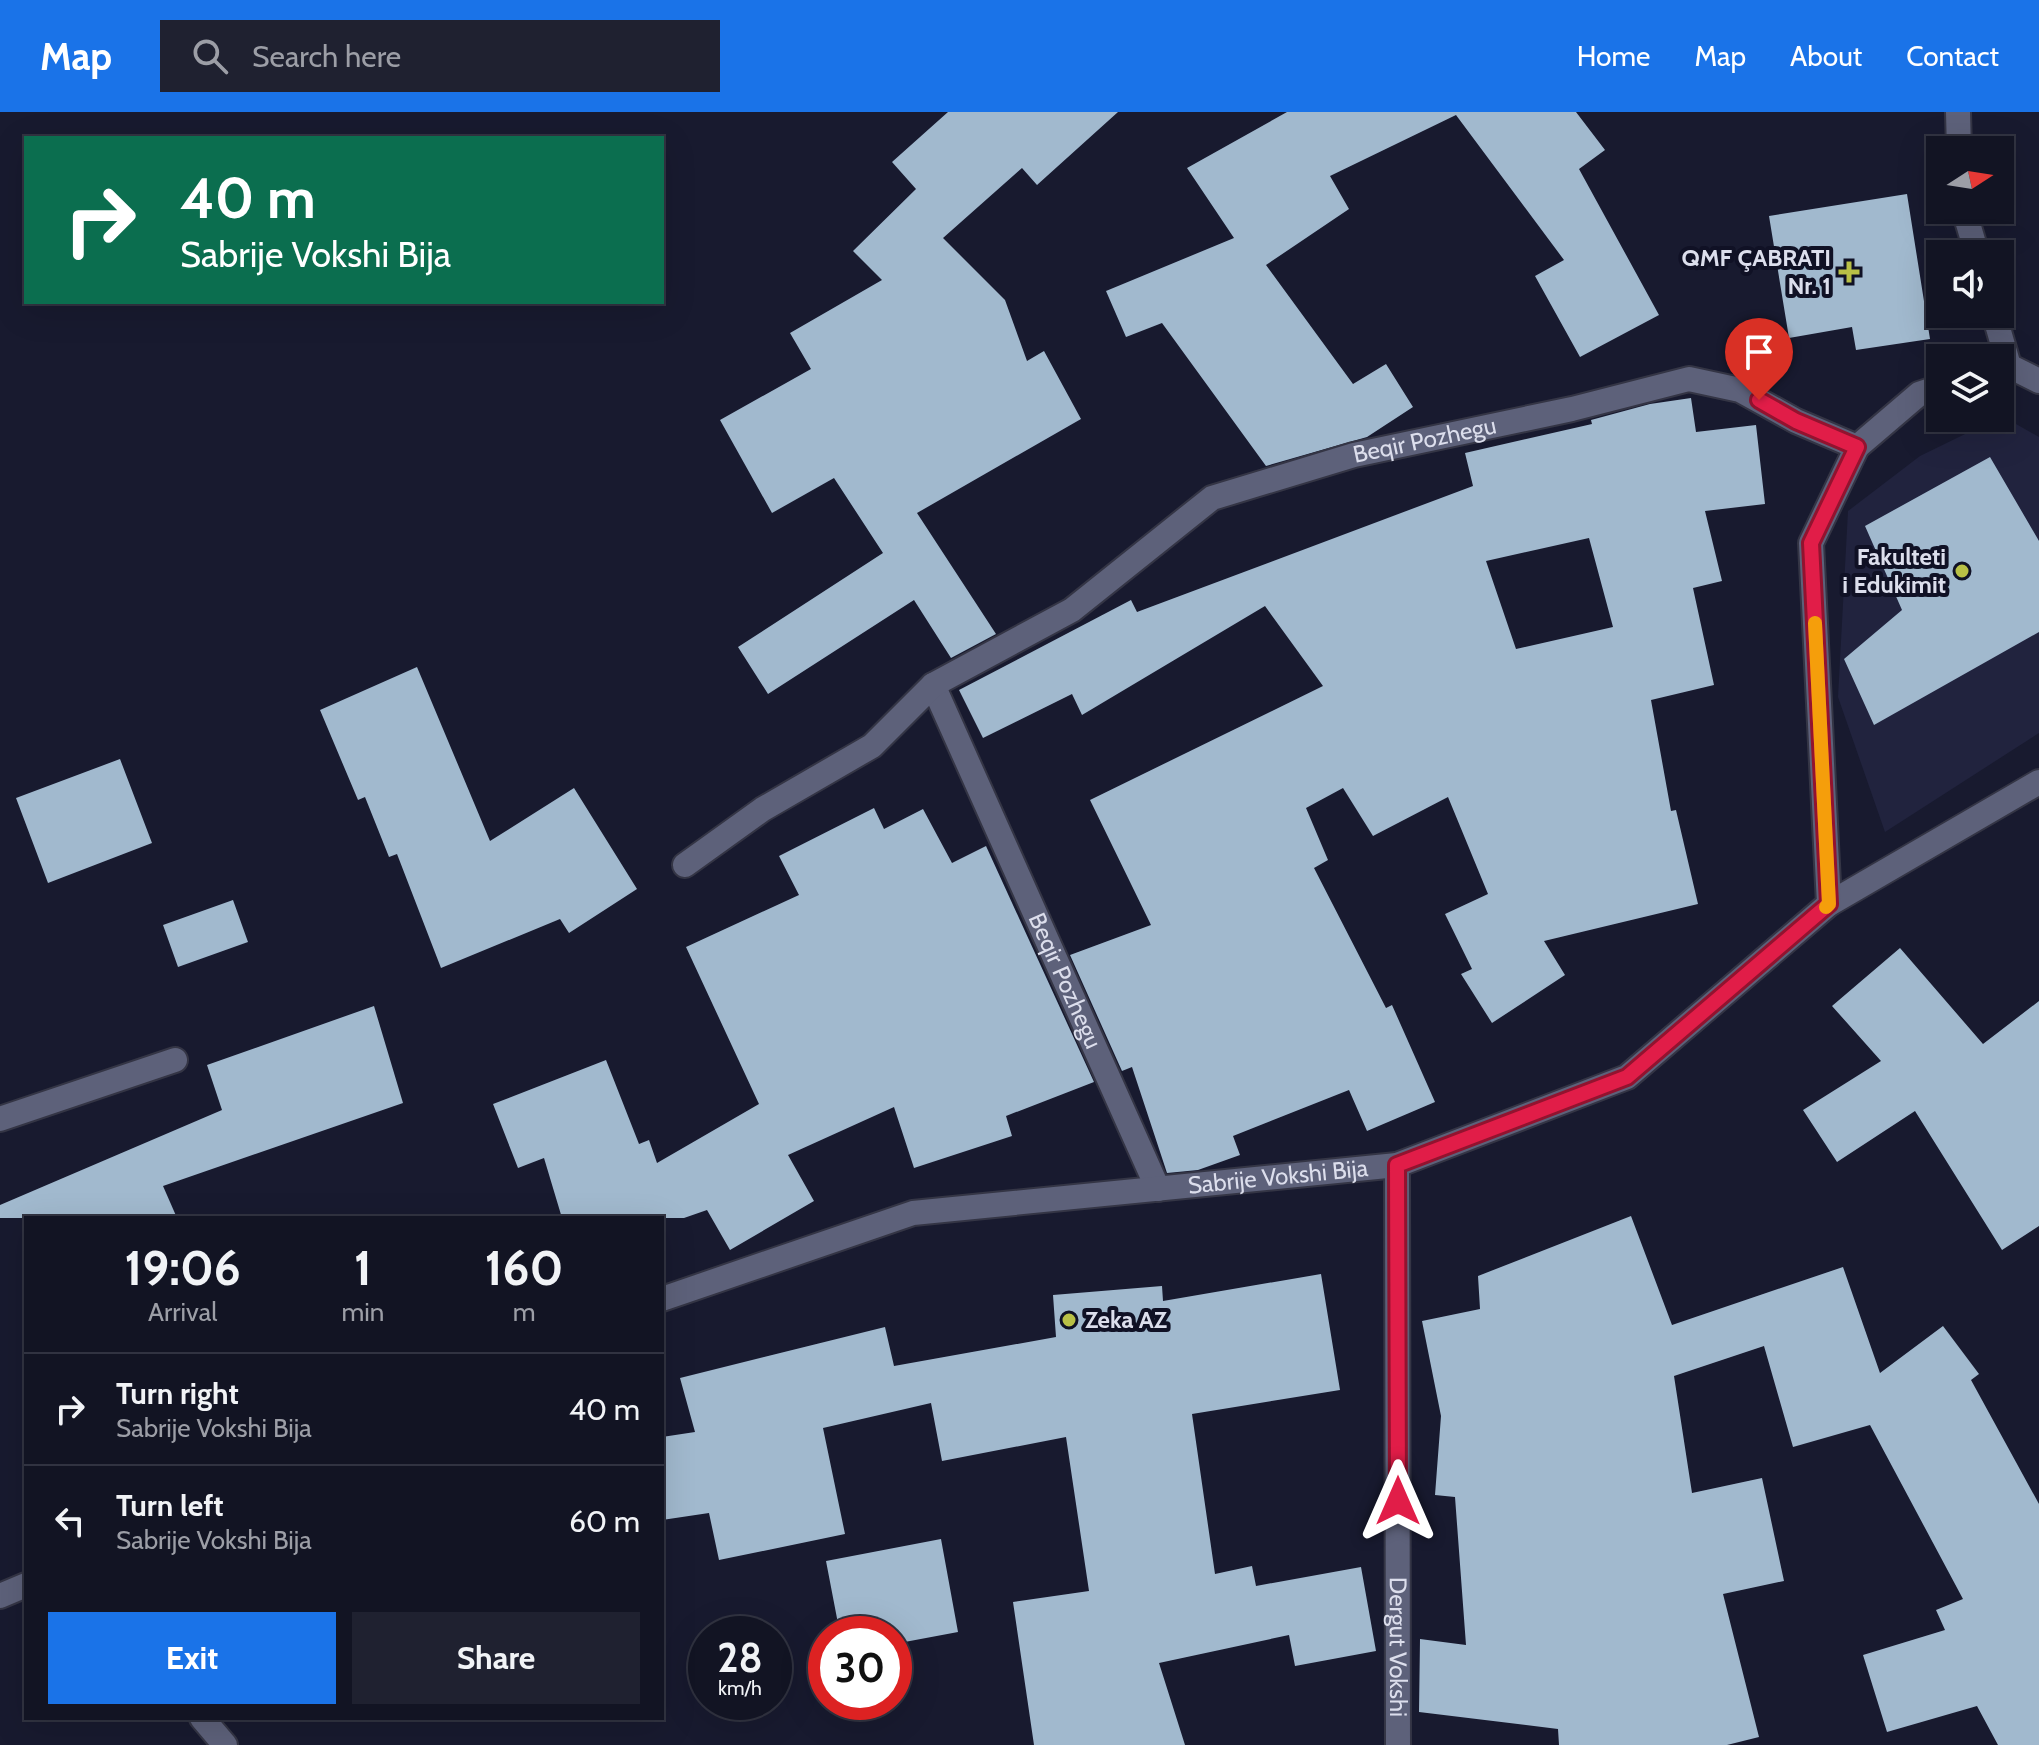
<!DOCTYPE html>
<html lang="en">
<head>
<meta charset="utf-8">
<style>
	body { margin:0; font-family:Cabin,sans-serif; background:#1f2130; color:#f1f3f6; height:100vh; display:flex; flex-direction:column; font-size:30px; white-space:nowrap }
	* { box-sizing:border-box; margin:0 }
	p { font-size:26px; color:#9c9ea6 }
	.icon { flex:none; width:44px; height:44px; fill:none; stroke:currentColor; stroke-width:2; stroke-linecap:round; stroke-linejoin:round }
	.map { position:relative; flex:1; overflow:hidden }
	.panel { position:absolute; left:24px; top:1104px; width:640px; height:504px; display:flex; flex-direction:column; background:#121423; border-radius:0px; box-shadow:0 8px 32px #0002,0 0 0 2px #313341 }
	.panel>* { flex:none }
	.banner { position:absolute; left:24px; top:24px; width:640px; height:168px; border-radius:0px; box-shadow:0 8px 32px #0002,0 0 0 2px #313341; background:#0b6e4f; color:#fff; overflow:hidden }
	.needle { width:52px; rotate:78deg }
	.controls { position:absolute; left:1926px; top:24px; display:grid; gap:16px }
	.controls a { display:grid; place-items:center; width:88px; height:88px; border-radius:0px; background:#121423; box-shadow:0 8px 32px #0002,0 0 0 2px #313341; font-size:40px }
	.speed { position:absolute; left:688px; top:1504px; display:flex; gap:16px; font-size:40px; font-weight:700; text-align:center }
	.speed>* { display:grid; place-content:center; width:104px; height:104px; border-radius:50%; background:#121423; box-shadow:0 8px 32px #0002,0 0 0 2px #313341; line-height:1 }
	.speed small { font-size:20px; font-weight:400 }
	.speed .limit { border:12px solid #d22; background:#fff; color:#111 }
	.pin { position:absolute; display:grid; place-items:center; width:68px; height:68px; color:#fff; margin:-82px -34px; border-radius:50% 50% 50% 0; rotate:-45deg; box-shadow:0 0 8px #0007 }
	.pin .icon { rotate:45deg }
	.me { position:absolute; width:88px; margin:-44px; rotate:0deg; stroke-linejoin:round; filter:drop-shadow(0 0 6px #0008) }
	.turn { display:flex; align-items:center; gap:28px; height:168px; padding:0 24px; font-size:36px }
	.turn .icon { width:104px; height:104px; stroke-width:2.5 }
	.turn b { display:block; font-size:56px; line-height:68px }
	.eta { display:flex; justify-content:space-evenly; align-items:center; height:136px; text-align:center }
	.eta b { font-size:48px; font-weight:800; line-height:56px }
	.cta { display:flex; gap:16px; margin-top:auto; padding:16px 24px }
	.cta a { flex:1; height:92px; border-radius:0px; background:#1a73e8; color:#fff; font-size:32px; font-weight:800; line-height:92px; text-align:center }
	.cta a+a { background:#1f2130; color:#f1f3f6 }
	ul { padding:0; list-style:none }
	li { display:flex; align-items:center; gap:24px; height:112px; padding:0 24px; border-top:2px solid #313341 }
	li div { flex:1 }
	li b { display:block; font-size:30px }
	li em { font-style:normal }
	header { display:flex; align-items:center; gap:48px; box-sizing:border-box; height:112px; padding:0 40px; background:#1a73e8; color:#fff }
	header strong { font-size:38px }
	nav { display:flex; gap:44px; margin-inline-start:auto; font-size:28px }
	.search { width:560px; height:72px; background:#1f2130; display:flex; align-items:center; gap:20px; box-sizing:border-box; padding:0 28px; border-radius:0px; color:#9c9ea6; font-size:30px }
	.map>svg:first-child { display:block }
</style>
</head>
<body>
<header>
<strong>Map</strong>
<div class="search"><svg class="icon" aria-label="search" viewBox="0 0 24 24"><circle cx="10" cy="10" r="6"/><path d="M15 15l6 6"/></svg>Search here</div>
<nav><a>Home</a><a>Map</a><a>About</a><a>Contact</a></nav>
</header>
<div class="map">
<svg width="2039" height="1633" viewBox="0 0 2039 1633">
	<rect width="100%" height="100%" fill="#181a2f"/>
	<path fill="#21233e" d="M 2002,304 L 2039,325 L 2039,621 L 1885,720 L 1838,585 L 1848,399 L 1920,344 Z"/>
	<path fill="#a1b9ce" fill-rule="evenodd" d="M 948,0 L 1118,0 L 1037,73 L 1022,56 L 943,126 L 1005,188 L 1027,249 L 1044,239 L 1081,307 L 917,401 L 996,522 L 951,546 L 914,488 L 768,582 L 738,535 L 883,441 L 834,366 L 772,401 L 720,308 L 811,257 L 790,221 L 882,168 L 853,139 L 916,77 L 892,50 Z
		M 1287,0 L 1576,0 L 1605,38 L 1579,57 L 1659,203 L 1580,245 L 1535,164 L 1564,148 L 1456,3 L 1330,64 L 1349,97 L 1266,153 L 1353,272 L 1386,252 L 1413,295 L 1367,325 L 1266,354 L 1162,211 L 1126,225 L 1106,179 L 1234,126 L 1187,56 Z
		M 1907,82 L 1930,227 L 1856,238 L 1852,215 L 1789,226 L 1769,104 Z
		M 1691,286 L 1696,320 L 1756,313 L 1765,392 L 1705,399 L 1722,469 L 1693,476 L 1714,573 L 1651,588 L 1671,699 L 1676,698 L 1698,792 L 1544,829 L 1565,863 L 1492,911 L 1461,862 L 1472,857 L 1445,802 L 1488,782 L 1448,685 L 1373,724 L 1343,676 L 1306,696 L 1328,748 L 1314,756 L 1386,896 L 1392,893 L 1435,990 L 1367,1019 L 1349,978 L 1233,1024 L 1240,1043 L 1198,1058 L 1167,1061 L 1132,955 L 1122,959 L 1070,843 L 1151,813 L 1090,688 L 1323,574 L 1265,494 L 1082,603 L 1072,582 L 983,626 L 959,578 L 1131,488 L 1137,500 L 1473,374 L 1465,341 L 1592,312 L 1591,308 L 1650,292 ZM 1589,426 L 1613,515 L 1516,537 L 1486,449 Z
		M 1990,345 L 2039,429 L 2039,520 L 1874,613 L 1844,547 L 1902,498 L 1865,414 Z
		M 417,555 L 490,729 L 574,676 L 637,777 L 569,821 L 560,807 L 441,856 L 397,742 L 389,745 L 365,685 L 358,688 L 320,598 Z
		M 120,647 L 152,731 L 48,771 L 16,686 Z
		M 874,696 L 884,717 L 923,697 L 952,751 L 986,734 L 1094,970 L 1006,1004 L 1012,1024 L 914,1056 L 894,995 L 788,1043 L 814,1089 L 730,1138 L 707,1098 L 684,1106 L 562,1106 L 544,1046 L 518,1056 L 493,992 L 606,948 L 639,1032 L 649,1028 L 657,1051 L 759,992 L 686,835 L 799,783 L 779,744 Z
		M 233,788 L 248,830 L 178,855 L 163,813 Z
		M 1900,836 L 1983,932 L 2039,889 L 2039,1114 L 2002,1138 L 1915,999 L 1837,1050 L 1803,998 L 1881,949 L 1832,894 Z
		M 374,894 L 403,991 L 163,1074 L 177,1106 L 0,1106 L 0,1093 L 222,998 L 207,953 Z
		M 1631,1104 L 1672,1213 L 1843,1155 L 1880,1261 L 1943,1214 L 1979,1262 L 1971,1268 L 2039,1392 L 2039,1633 L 1998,1633 L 1977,1594 L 1887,1620 L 1863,1543 L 1945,1518 L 1936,1498 L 1963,1487 L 1870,1313 L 1793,1335 L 1764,1234 L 1674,1264 L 1692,1381 L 1762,1366 L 1784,1469 L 1723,1482 L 1759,1625 L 1727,1633 L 1559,1633 L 1558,1617 L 1419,1600 L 1420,1527 L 1466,1533 L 1455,1385 L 1435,1383 L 1441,1304 L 1422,1209 L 1480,1197 L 1478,1164 Z
		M 1321,1162 L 1340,1278 L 1192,1302 L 1215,1462 L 1252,1454 L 1256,1474 L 1361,1455 L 1376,1539 L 1295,1554 L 1289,1523 L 1159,1551 L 1185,1633 L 1034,1633 L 1013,1490 L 1089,1479 L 1066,1325 L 942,1349 L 931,1291 L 823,1316 L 845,1422 L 719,1448 L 709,1401 L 662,1408 L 662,1325 L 695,1320 L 680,1266 L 885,1215 L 894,1254 L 1056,1225 L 1053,1183 L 1162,1174 L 1163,1189 Z
		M 941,1427 L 958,1520 L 894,1532 L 894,1522 L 840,1522 L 826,1449 Z"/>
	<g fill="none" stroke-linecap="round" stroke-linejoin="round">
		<g stroke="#343545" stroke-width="28">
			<g id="minor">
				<path d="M 1958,0 L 1959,38"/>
				<path d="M 1964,98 L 1977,142"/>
				<path d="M 1994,202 L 2009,254 L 2039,269"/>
				<path id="s1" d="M 933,573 L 1158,1077"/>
				<path id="s2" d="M 685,753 L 763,697 L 872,634 L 933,573 L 1072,498 L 1212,386 L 1354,343 L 1572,297 L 1689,267 L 1740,278 L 1796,309 L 1857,335"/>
				<path d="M 1829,792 L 2039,670"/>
				<path d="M 0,1007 L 175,948"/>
				<path id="s3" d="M 1397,1053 L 1398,1633"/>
				<path id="s4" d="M 662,1187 L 913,1101 L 1397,1053 L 1627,965 L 1829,792 L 1811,431 L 1857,335 L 1919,282 L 1940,275"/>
				<path d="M 0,1484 L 26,1473"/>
				<path d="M 202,1606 L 225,1633"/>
			</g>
		</g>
		<use href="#minor" stroke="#5d617a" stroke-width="24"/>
	</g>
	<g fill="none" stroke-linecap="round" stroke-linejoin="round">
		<g stroke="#92132f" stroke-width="20">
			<path id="route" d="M 1398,1389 L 1397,1053 L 1627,965 L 1829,792 L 1811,431 L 1857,335 L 1796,309 L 1759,288"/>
		</g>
		<use href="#route" stroke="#e11d48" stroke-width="14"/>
		<path stroke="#f59e0b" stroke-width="14" d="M 1815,511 L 1829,792 L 1826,795"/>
	</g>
	<g fill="#b9c046" stroke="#101125" stroke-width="3">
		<path d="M1845 148h8v8h8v8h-8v8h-8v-8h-8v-8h8z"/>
		<circle cx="1962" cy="459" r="8"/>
		<circle cx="1069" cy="1208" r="8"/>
	</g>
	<g text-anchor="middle" stroke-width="8" stroke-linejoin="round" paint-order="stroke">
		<g font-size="24" font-weight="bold" fill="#dcdeec" stroke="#101125" text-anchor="end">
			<text x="1831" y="154">QMF ÇABRATI<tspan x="1831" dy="28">Nr. 1</tspan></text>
			<text x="1946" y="453">Fakulteti<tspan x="1946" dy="28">i Edukimit</tspan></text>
			<text x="1085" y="1216" text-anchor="start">Zeka AZ</text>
		</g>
		<g font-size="24" fill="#dcdeec" stroke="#101125">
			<text dy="8" stroke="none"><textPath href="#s2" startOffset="866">Beqir Pozhegu</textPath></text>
			<text dy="8" stroke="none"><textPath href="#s1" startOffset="324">Beqir Pozhegu</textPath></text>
			<text dy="8" stroke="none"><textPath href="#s4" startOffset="632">Sabrije Vokshi Bija</textPath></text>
			<text dy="8" stroke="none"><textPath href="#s3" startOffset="482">Dergut Vokshi</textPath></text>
		</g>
	</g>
</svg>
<div class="controls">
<a><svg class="needle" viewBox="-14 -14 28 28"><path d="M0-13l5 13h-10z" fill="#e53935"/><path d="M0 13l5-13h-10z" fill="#9c9ea6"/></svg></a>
<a><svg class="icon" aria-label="sound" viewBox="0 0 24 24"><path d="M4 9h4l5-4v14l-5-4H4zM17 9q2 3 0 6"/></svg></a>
<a><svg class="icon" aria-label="layers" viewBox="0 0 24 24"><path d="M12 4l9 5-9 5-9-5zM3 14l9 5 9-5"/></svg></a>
</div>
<div class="speed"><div>28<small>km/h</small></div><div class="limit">30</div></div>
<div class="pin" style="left:1759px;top:288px;background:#d93025"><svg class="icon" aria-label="arrive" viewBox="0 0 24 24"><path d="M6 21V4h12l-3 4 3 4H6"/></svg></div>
<svg class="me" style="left:1398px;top:1389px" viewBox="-20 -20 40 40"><path d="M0-17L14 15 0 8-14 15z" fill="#e11d48" stroke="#fff" stroke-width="4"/></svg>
<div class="banner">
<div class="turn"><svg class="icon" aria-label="right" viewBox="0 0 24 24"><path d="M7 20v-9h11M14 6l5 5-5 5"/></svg><div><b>40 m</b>Sabrije Vokshi Bija</div></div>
</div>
<section class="panel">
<div class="eta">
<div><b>19:06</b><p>Arrival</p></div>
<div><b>1</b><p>min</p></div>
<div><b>160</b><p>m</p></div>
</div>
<ul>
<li><svg class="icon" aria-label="right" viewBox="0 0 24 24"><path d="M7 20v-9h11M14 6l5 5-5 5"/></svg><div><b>Turn right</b><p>Sabrije Vokshi Bija</p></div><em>40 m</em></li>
<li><svg class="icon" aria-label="left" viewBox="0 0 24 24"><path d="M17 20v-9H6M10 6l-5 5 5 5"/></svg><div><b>Turn left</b><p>Sabrije Vokshi Bija</p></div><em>60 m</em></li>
</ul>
<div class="cta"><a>Exit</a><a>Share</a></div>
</section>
</div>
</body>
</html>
